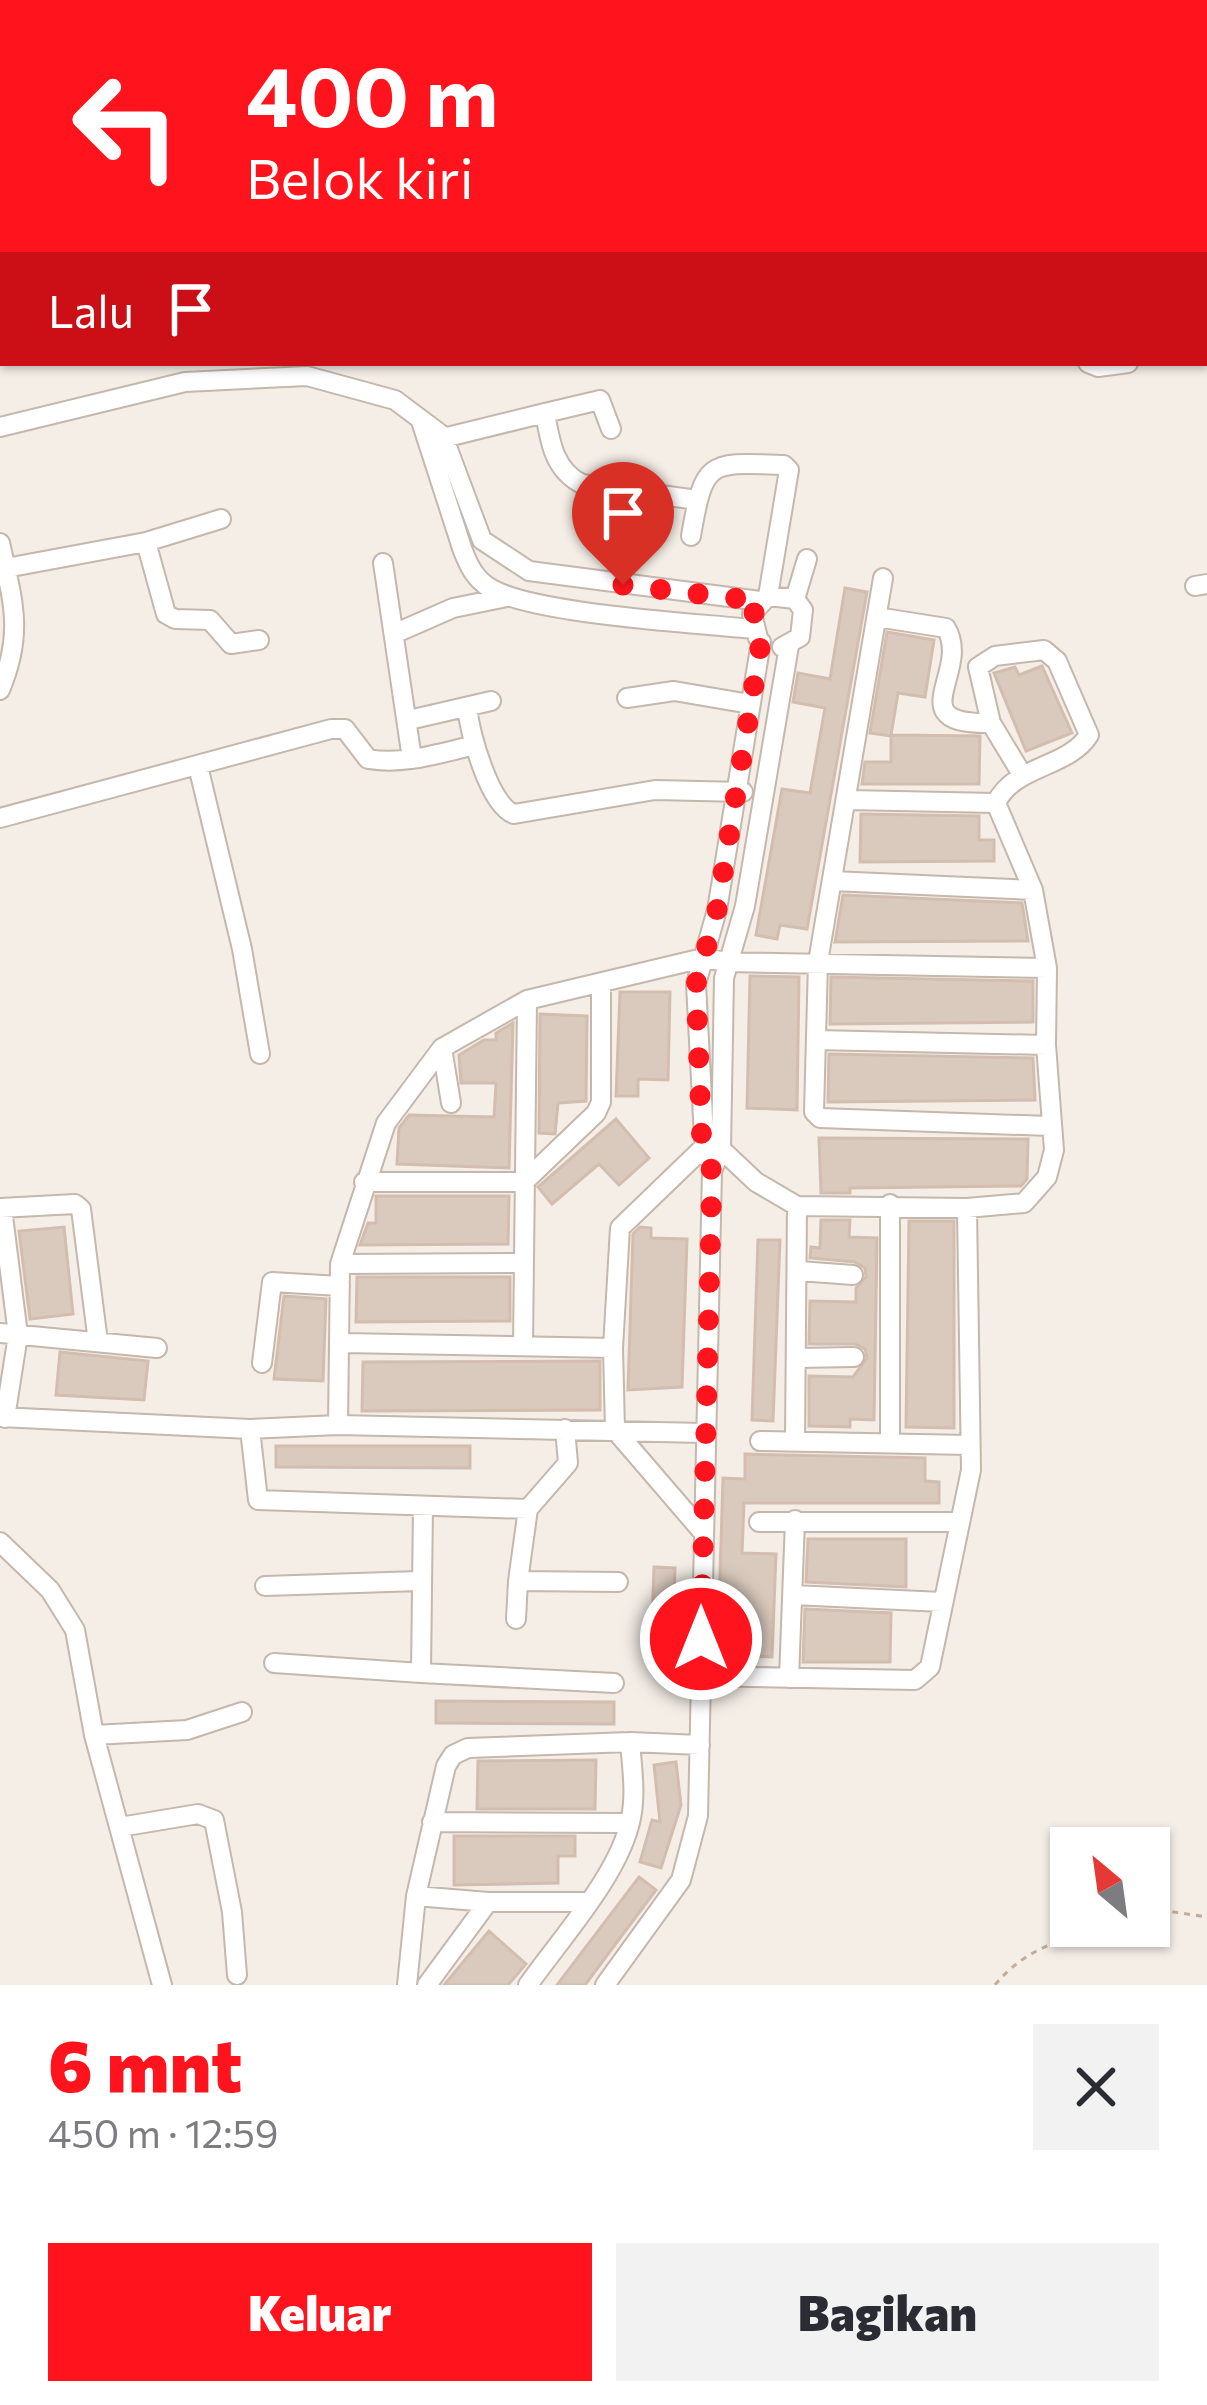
<!DOCTYPE html>
<html lang="id">
<head>
<meta charset="utf-8">
<style>
	body { margin:0; font-family:Commissioner,sans-serif; background:#f2f2f3; color:#2b2b33; height:100vh; display:flex; flex-direction:column; font-size:45px; white-space:nowrap }
	* { box-sizing:border-box; margin:0 }
	p { font-size:39px; color:#7c7c81 }
	.icon { flex:none; width:66px; height:66px; fill:none; stroke:currentColor; stroke-width:2; stroke-linecap:round; stroke-linejoin:round }
	.map { position:relative; height:1985px; overflow:hidden }
	.details { display:flex; flex-direction:column; background:#fff; flex:1 }
	.details>* { flex:none }
	.hud { position:absolute; left:0px; top:0px; width:1209px; height:366px; box-shadow:0 3px 9px #0004; background:#ff131c; color:#fff; overflow:hidden }
	.needle { width:78px; rotate:331deg }
	.buttons { position:absolute; left:1050px; top:1827px; display:grid; gap:24px }
	.buttons a { display:grid; place-items:center; width:120px; height:120px; border-radius:0px; background:#fff; box-shadow:0 3px 9px #0004; font-size:60px }
	.pin { position:absolute; display:grid; place-items:center; width:102px; height:102px; color:#fff; margin:-123px -51px; border-radius:50% 50% 50% 0; rotate:-45deg; box-shadow:0 0 12px #0007 }
	.pin .icon { rotate:45deg }
	.me { position:absolute; width:132px; margin:-66px; rotate:0deg; stroke-linejoin:round; filter:drop-shadow(0 0 9px #0008) }
	.turn { display:flex; align-items:center; gap:42px; height:252px; padding:0 48px; font-size:54px }
	.turn .icon { width:156px; height:156px; stroke-width:2.5 }
	.turn b { display:block; font-size:84px; line-height:102px }
	.then { display:flex; align-items:center; height:114px; padding:0 48px; background:#0003; gap:24px; font-size:45px }
	.round { display:grid; place-items:center; flex:none; width:126px; height:126px; border-radius:0px; background:#f2f2f3 }
	.overview { display:flex; align-items:center; justify-content:space-between; height:204px; padding:0 48px }
	h1 { font-size:72px; font-weight:800; line-height:90px; color:#ff131c }
	.cta { display:flex; gap:24px; margin-top:auto; padding:24px 48px }
	.cta a { flex:1; height:138px; border-radius:0px; background:#ff131c; color:#fff; font-size:48px; font-weight:800; line-height:138px; text-align:center }
	.cta a+a { background:#f2f2f3; color:#2b2b33 }
	.map>svg:first-child { display:block }
</style>
</head>
<body>
<div class="map">
<svg width="1207" height="1985" viewBox="0 0 1207 1985">
	<rect width="100%" height="100%" fill="#f5eee7"/>
	<path fill="#dacabe" stroke="#d3bdae" stroke-width="3" d="M 845,588 L 867,592 L 807,929 L 780,925 L 777,939 L 756,935 L 782,789 L 810,793 L 825,708 L 793,702 L 798,673 L 830,679 Z
		M 887,632 L 934,640 L 925,697 L 898,693 L 891,735 L 980,736 L 979,784 L 862,784 L 865,762 L 891,762 L 891,736 L 870,733 Z
		M 1042,666 L 1072,733 L 1026,751 L 994,673 L 1015,667 L 1019,675 Z
		M 861,814 L 979,816 L 979,840 L 994,840 L 994,861 L 860,862 Z
		M 843,895 L 1022,903 L 1028,941 L 835,942 Z
		M 750,976 L 799,977 L 797,1110 L 747,1108 Z
		M 831,977 L 1033,981 L 1033,1022 L 830,1024 Z
		M 620,992 L 670,992 L 668,1080 L 638,1079 L 638,1096 L 616,1096 Z
		M 540,1014 L 587,1016 L 586,1101 L 558,1103 L 555,1134 L 539,1133 Z
		M 513,1023 L 509,1168 L 397,1164 L 399,1128 L 409,1115 L 494,1117 L 496,1083 L 461,1083 L 459,1055 L 484,1040 L 496,1040 L 496,1033 Z
		M 829,1054 L 1033,1058 L 1035,1100 L 828,1102 Z
		M 616,1119 L 649,1158 L 619,1185 L 599,1164 L 552,1204 L 538,1187 Z
		M 819,1138 L 1028,1139 L 1027,1179 L 1021,1186 L 850,1188 L 850,1193 L 821,1193 Z
		M 376,1196 L 509,1196 L 508,1244 L 360,1245 L 368,1223 L 376,1223 Z
		M 821,1220 L 850,1220 L 849,1237 L 877,1238 L 874,1420 L 850,1419 L 850,1427 L 809,1426 L 809,1376 L 853,1377 L 867,1358 L 865,1349 L 855,1344 L 809,1344 L 810,1301 L 856,1302 L 856,1288 L 866,1277 L 865,1268 L 855,1262 L 810,1258 L 811,1247 L 820,1248 Z
		M 909,1221 L 954,1221 L 954,1428 L 906,1427 Z
		M 64,1227 L 73,1314 L 30,1319 L 19,1231 Z
		M 640,1227 L 651,1228 L 651,1238 L 687,1239 L 682,1387 L 628,1390 L 633,1234 Z
		M 758,1240 L 780,1240 L 773,1421 L 752,1420 Z
		M 357,1277 L 510,1277 L 510,1321 L 356,1322 Z
		M 284,1296 L 326,1299 L 323,1381 L 274,1379 Z
		M 60,1352 L 148,1361 L 144,1400 L 56,1395 Z
		M 600,1361 L 600,1410 L 362,1411 L 363,1362 Z
		M 276,1446 L 470,1446 L 470,1468 L 276,1467 Z
		M 745,1454 L 925,1458 L 925,1481 L 939,1482 L 939,1503 L 744,1503 L 742,1553 L 776,1554 L 772,1657 L 750,1656 L 751,1642 L 718,1641 L 723,1478 L 745,1479 Z
		M 808,1539 L 906,1539 L 906,1587 L 806,1582 Z
		M 654,1567 L 675,1568 L 672,1656 L 651,1655 Z
		M 805,1609 L 891,1613 L 890,1662 L 803,1662 Z
		M 436,1701 L 614,1702 L 614,1724 L 436,1723 Z
		M 596,1760 L 595,1809 L 477,1809 L 478,1761 Z
		M 676,1762 L 681,1805 L 661,1868 L 640,1862 L 652,1820 L 660,1822 L 654,1765 Z
		M 454,1836 L 575,1836 L 575,1856 L 558,1856 L 558,1883 L 454,1885 Z
		M 639,1877 L 656,1890 L 629,1926 L 585,1985 L 557,1985 Z
		M 489,1931 L 526,1964 L 508,1985 L 444,1985 Z"/>
	<g fill="none" stroke-linecap="round" stroke-linejoin="round">
		<g stroke="#c4b7ab" stroke-width="22">
			<path id="minor" d="M 159,0 L 159,3
				M 579,0 L 582,3
				M 58,3 L 58,0
				M 0,125 L 3,124
				M 1206,317 L 1207,316
				M 1088,363 L 1098,367 L 1128,363
				M 545,413 L 600,400 L 611,429
				M 421,421 L 463,551 C 469,566 475,579 490,588 C 532,614 695,623 752,629
				M 0,427 L 185,382 L 307,376 L 395,400 L 443,436 L 482,540 L 529,571 L 760,601
				M 431,441 L 545,413 C 550,442 554,470 582,484 L 697,500
				M 691,536 C 704,459 709,462 784,465 L 789,470 L 768,596 L 752,614 L 758,638
				M 146,542 L 166,614 L 175,619 L 210,620 L 231,644 L 259,640
				M 0,543 C 13,601 24,633 0,690
				M 383,563 L 412,759
				M 6,568 L 146,542 L 221,519
				M 883,578 L 818,962 L 814,1112 L 820,1118 L 1050,1126
				M 1195,586 L 1207,584
				M 768,596 L 795,599 L 803,610 L 800,637 L 782,647
				M 795,599 L 807,559
				M 877,617 L 946,628 C 972,672 898,725 991,723
				M 396,633 L 453,608 L 507,597
				M 627,698 L 674,691 L 750,704
				M 467,707 C 470,733 489,805 514,814 L 655,790 L 743,792
				M 409,720 L 491,701
				M 198,766 L 242,949 L 260,1054
				M 848,800 L 996,803
				M 0,818 L 331,729 L 345,729 L 368,759 C 403,765 437,754 471,746
				M 832,881 L 1033,890
				M 816,1040 L 1046,1045
				M 442,1048 L 451,1103
				M 705,1156 L 696,984 L 717,910 L 761,642
				M 364,1182 L 524,1182 L 596,1113 L 601,1102 L 601,984
				M 797,1206 L 967,1208 L 1024,1203 L 1047,1177 L 1054,1150 L 1046,1045 L 1047,968 L 1033,890 L 996,803 C 1014,765 1068,768 1089,735 L 1057,661 L 1044,650 L 995,656 L 978,667 L 991,723 L 1023,776
				M 0,1208 L 75,1204 L 81,1209 L 98,1342
				M 2,1208 L 18,1335 L 5,1418
				M 340,1264 L 523,1263
				M 799,1271 L 853,1275
				M 0,1333 L 157,1348
				M 342,1343 L 613,1348
				M 523,1346 L 527,1000
				M 798,1358 L 854,1357
				M 262,1363 L 272,1282 L 340,1286
				M 0,1417 L 250,1429 L 338,1425 L 704,1433
				M 338,1425 L 340,1264 L 386,1123 L 442,1048 L 527,1000 L 703,958 L 727,962 L 1047,968
				M 250,1429 L 258,1500 L 528,1509 L 568,1463 L 565,1429
				M 760,1441 L 970,1445
				M 890,1443 L 890,1204
				M 423,1506 L 421,1673 L 614,1683
				M 528,1509 L 518,1581 L 618,1582
				M 759,1522 L 958,1522
				M 701,1530 L 615,1430 L 613,1348 L 620,1228 L 702,1149 L 721,1149 L 756,1182 L 797,1206 L 795,1440
				M 0,1542 L 50,1590 L 75,1630 L 94,1735 L 162,1985
				M 265,1586 L 419,1581
				M 793,1595 L 942,1602
				M 516,1619 L 518,1581
				M 274,1663 L 421,1673
				M 702,1676 L 915,1680 L 930,1667 L 971,1470 L 967,1208
				M 789,1678 L 795,1520
				M 94,1735 L 187,1730 L 242,1712
				M 432,1822 L 630,1823
				M 120,1827 L 198,1814 L 214,1820 L 232,1912 L 237,1975
				M 416,1896 L 488,1902 L 585,1902
				M 407,1985 L 416,1896 L 446,1766 L 453,1755 L 468,1748 L 630,1742 L 700,1745
				M 427,1985 L 488,1902
				M 528,1985 C 561,1938 620,1874 631,1818 C 636,1793 632,1768 630,1742
				M 605,1985 L 681,1880 L 698,1816 L 712,1171 L 721,1149 L 724,978 L 745,906 L 789,646"/>
		</g>
		<path stroke="#c4ad98" stroke-width="3" stroke-dasharray="6 6" stroke-linecap="butt" d="M 1149,1916 L 1167,1911 L 1207,1917
			M 995,1985 C 1026,1947 1065,1938 1111,1926"/>
		<use href="#minor" stroke="#fff" stroke-width="18"/>
	</g>
	<g fill="none" stroke-linecap="round" stroke-linejoin="round">
		<path stroke="#ff131c" stroke-width="21" stroke-dasharray="0 37.8" d="M 623,585 L 760,601 C 750,617 750,626 761,642 L 717,910 L 696,984 L 702,1149 L 712,1171 L 701,1639"/>
	</g>
</svg>
<div class="buttons">
<a><svg class="needle" viewBox="-14 -14 28 28"><path d="M0-13l5 13h-10z" fill="#e53935"/><path d="M0 13l5-13h-10z" fill="#7c7c81"/></svg></a>
</div>
<div class="pin" style="left:623px;top:585px;background:#d93025"><svg class="icon" aria-label="arrive" viewBox="0 0 24 24"><path d="M6 21V4h12l-3 4 3 4H6"/></svg></div>
<svg class="me" style="left:701px;top:1639px" viewBox="-20 -20 40 40"><circle r="17" fill="#ff131c" stroke="#fff" stroke-width="3"/><path d="M0-11L8 9 0 5-8 9z" fill="#fff"/></svg>
<div class="hud">
<div class="turn"><svg class="icon" aria-label="left" viewBox="0 0 24 24"><path d="M17 20v-9H6M10 6l-5 5 5 5"/></svg><div><b>400 m</b>Belok kiri</div></div>
<div class="then">Lalu<svg class="icon" aria-label="arrive" viewBox="0 0 24 24"><path d="M6 21V4h12l-3 4 3 4H6"/></svg></div>
</div>
</div>
<section class="details">
<div class="overview"><div><h1>6 mnt</h1><p>450 m · 12:59</p></div><a class="round"><svg class="icon" aria-label="close" viewBox="0 0 24 24"><path d="M6 6l12 12M18 6L6 18"/></svg></a></div>
<div class="cta"><a>Keluar</a><a>Bagikan</a></div>
</section>
</body>
</html>
